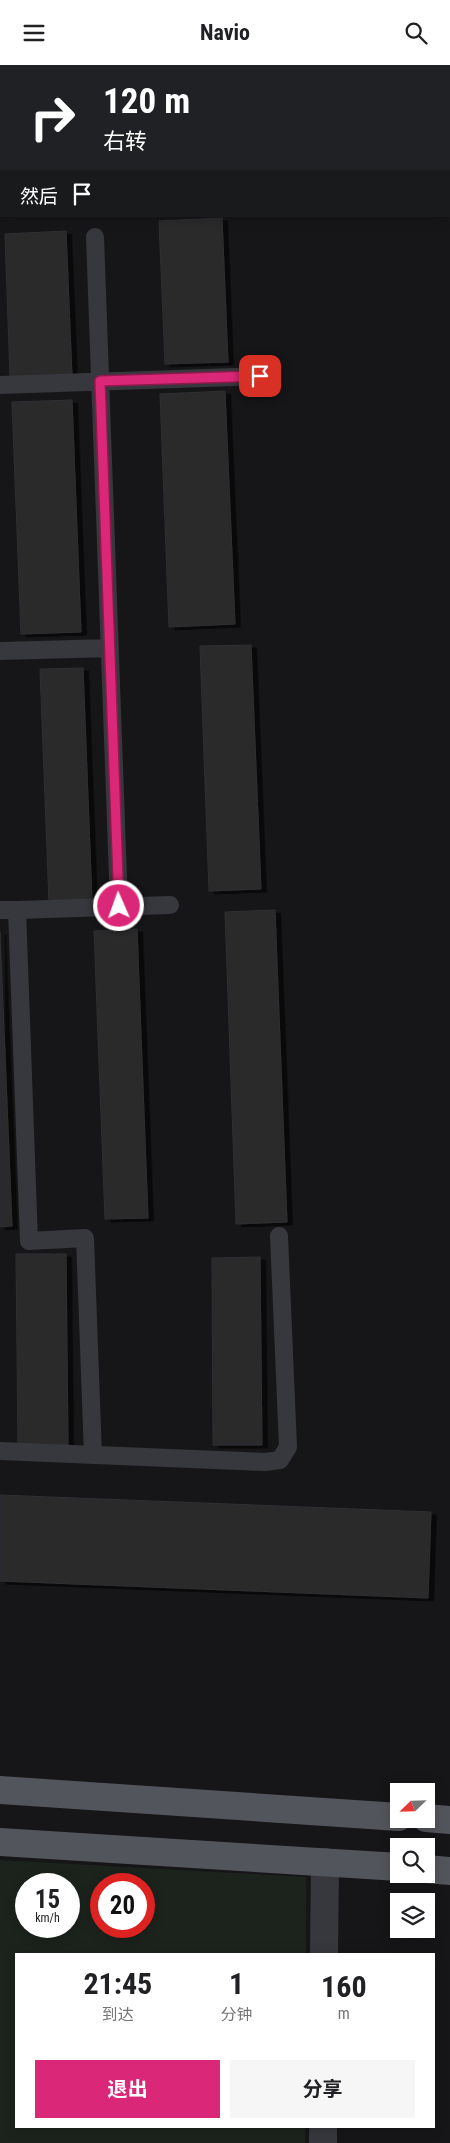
<!DOCTYPE html>
<html lang="zh">
<head>
<meta charset="utf-8">
<style>
	body { margin:0; font-family:"Roboto Condensed","Noto Sans SC",sans-serif; background:#f6f6f6; color:#202124; height:100vh; display:flex; flex-direction:column; font-size:19px; white-space:nowrap }
	* { box-sizing:border-box; margin:0 }
	p { font-size:16px; color:#757577 }
	.icon { flex:none; width:28px; height:28px; fill:none; stroke:currentColor; stroke-width:2; stroke-linecap:round; stroke-linejoin:round }
	.map { position:relative; flex:1; overflow:hidden }
	.sheet { position:absolute; left:15px; top:1888px; width:420px; height:175px; display:flex; flex-direction:column; background:#fff; border-radius:0px; box-shadow:0 2px 12px #0003 }
	.sheet>* { flex:none }
	.hud { position:absolute; left:0px; top:0px; width:450px; height:152px; box-shadow:0 2px 12px #0003; background:#202124; color:#fff; overflow:hidden }
	.needle { width:32px; rotate:247deg }
	.tools { position:absolute; left:390px; top:1718px; display:grid; gap:10px }
	.tools a { display:grid; place-items:center; width:45px; height:45px; border-radius:0px; background:#fff; box-shadow:0 2px 12px #0003; font-size:25px }
	.speed { position:absolute; left:15px; top:1808px; display:flex; gap:10px; font-size:25px; font-weight:700; text-align:center }
	.speed>* { display:grid; place-content:center; width:65px; height:65px; border-radius:50%; background:#fff; box-shadow:0 2px 12px #0003; line-height:1 }
	.speed small { font-size:12px; font-weight:400 }
	.speed .limit { border:8px solid #d22; background:#fff; color:#111 }
	.pin { position:absolute; display:grid; place-items:center; width:42px; height:42px; color:#fff; margin:-21px; border-radius:10px; box-shadow:0 2px 8px #0006 }
	.me { position:absolute; width:55px; margin:-28px; rotate:358deg; stroke-linejoin:round; filter:drop-shadow(0 0 4px #0008) }
	.turn { display:flex; align-items:center; gap:18px; height:105px; padding:0 20px; font-size:22px }
	.turn .icon { width:65px; height:65px; stroke-width:2.5 }
	.turn b { display:block; font-size:35px; line-height:42px }
	.then { display:flex; align-items:center; height:48px; padding:0 20px; background:#0003; gap:10px; font-size:19px }
	.eta { display:flex; justify-content:space-evenly; align-items:center; height:85px; text-align:center }
	.eta b { font-size:30px; font-weight:700; line-height:35px }
	.action { display:flex; gap:10px; margin-top:auto; padding:10px 20px }
	.action a { flex:1; height:58px; border-radius:0px; background:#db2777; color:#fff; font-size:20px; font-weight:700; line-height:58px; text-align:center }
	.action a+a { background:#f6f6f6; color:#202124 }
	header { display:flex; justify-content:space-between; align-items:center; height:65px; padding:0 20px; background:#fff; font-size:22px; font-weight:700 }
	.map>svg:first-child { display:block }
</style>
</head>
<body>
<header><svg class="icon" aria-label="menu" viewBox="0 0 24 24"><path d="M4 6h16M4 12h16M4 18h16"/></svg>Navio<svg class="icon" aria-label="search" viewBox="0 0 24 24"><circle cx="10" cy="10" r="6"/><path d="M15 15l6 6"/></svg></header>
<div class="map">
<svg width="450" height="2078" viewBox="0 0 450 2078">
	<defs>
		<filter id="shadow"><feDropShadow dx="5.5" dy="3" stdDeviation="0" flood-color="#0009"/></filter>
	</defs>
	<rect width="100%" height="100%" fill="#161618"/>
	<path fill="#1c231d" fill-rule="evenodd" d="M 0,1795 L 306,1812 L 306,1889 L 16,1889 L 16,2061 L 305,2061 L 305,2078 L 0,2078 ZM 26,1819 L 69,1819 L 69,1861 L 26,1861 ZM 101,1819 L 144,1819 L 144,1861 L 101,1861 Z"/>
	<path fill="#29292c" stroke="#303034" filter="url(#shadow)" d="M 222,153 L 228,297 L 165,299 L 159,156 Z
		M 66,166 L 72,311 L 10,313 L 5,169 Z
		M 225,326 L 235,559 L 169,562 L 160,329 Z
		M 72,335 L 81,567 L 21,569 L 12,337 Z
		M 251,580 L 261,824 L 209,826 L 200,581 Z
		M 83,603 L 92,836 L 49,837 L 40,604 Z
		M 275,845 L 287,1157 L 236,1159 L 225,847 Z
		M 137,864 L 148,1153 L 105,1154 L 94,866 Z
		M 0,867 L 12,1161 L 0,1162 Z
		M 16,1189 L 66,1189 L 68,1380 L 18,1381 Z
		M 260,1192 L 262,1380 L 213,1380 L 212,1193 Z
		M 0,1430 L 431,1447 L 428,1533 L 0,1516 Z"/>
	<g fill="none" stroke-linecap="round" stroke-linejoin="round">
		<path stroke="#37383d" stroke-width="18" d="M 95,172 L 119,841
			M 0,320 L 260,311
			M 0,586 L 110,583
			M 0,845 L 17,845
			M 0,1386 L 265,1397 L 280,1395 L 288,1382 L 279,1171
			M 93,1390 L 85,1173 L 29,1176 L 17,845 L 170,840"/>
		<path stroke="#37383d" stroke-width="28" d="M 324,1889 L 325,1797
			M 323,2078 L 323,2061"/>
		<path stroke="#53555c" stroke-width="28" d="M 0,1725 L 399,1752
			M 426,1753 L 450,1755
			M 0,1777 L 399,1802
			M 426,1804 L 450,1806"/>
	</g>
	<g fill="none" stroke-linecap="round" stroke-linejoin="round">
		<g stroke="#8e194d" stroke-width="12">
			<path id="route" d="M 119,841 L 100,316 L 260,311"/>
		</g>
		<use href="#route" stroke="#db2777" stroke-width="9"/>
	</g>
</svg>
<div class="tools">
<a><svg class="needle" viewBox="-14 -14 28 28"><path d="M0-13l5 13h-10z" fill="#e53935"/><path d="M0 13l5-13h-10z" fill="#757577"/></svg></a>
<a><svg class="icon" aria-label="search" viewBox="0 0 24 24"><circle cx="10" cy="10" r="6"/><path d="M15 15l6 6"/></svg></a>
<a><svg class="icon" aria-label="layers" viewBox="0 0 24 24"><path d="M12 4l9 5-9 5-9-5zM3 14l9 5 9-5"/></svg></a>
</div>
<div class="speed"><div>15<small>km/h</small></div><div class="limit">20</div></div>
<div class="pin" style="left:260px;top:311px;background:#d93025"><svg class="icon" aria-label="arrive" viewBox="0 0 24 24"><path d="M6 21V4h12l-3 4 3 4H6"/></svg></div>
<svg class="me" style="left:119px;top:841px" viewBox="-20 -20 40 40"><circle r="17" fill="#db2777" stroke="#fff" stroke-width="3"/><path d="M0-11L8 9 0 5-8 9z" fill="#fff"/></svg>
<div class="hud">
<div class="turn"><svg class="icon" aria-label="right" viewBox="0 0 24 24"><path d="M7 20v-9h11M14 6l5 5-5 5"/></svg><div><b>120 m</b>右转</div></div>
<div class="then">然后<svg class="icon" aria-label="arrive" viewBox="0 0 24 24"><path d="M6 21V4h12l-3 4 3 4H6"/></svg></div>
</div>
<section class="sheet">
<div class="eta">
<div><b>21:45</b><p>到达</p></div>
<div><b>1</b><p>分钟</p></div>
<div><b>160</b><p>m</p></div>
</div>
<div class="action"><a>退出</a><a>分享</a></div>
</section>
</div>
</body>
</html>
